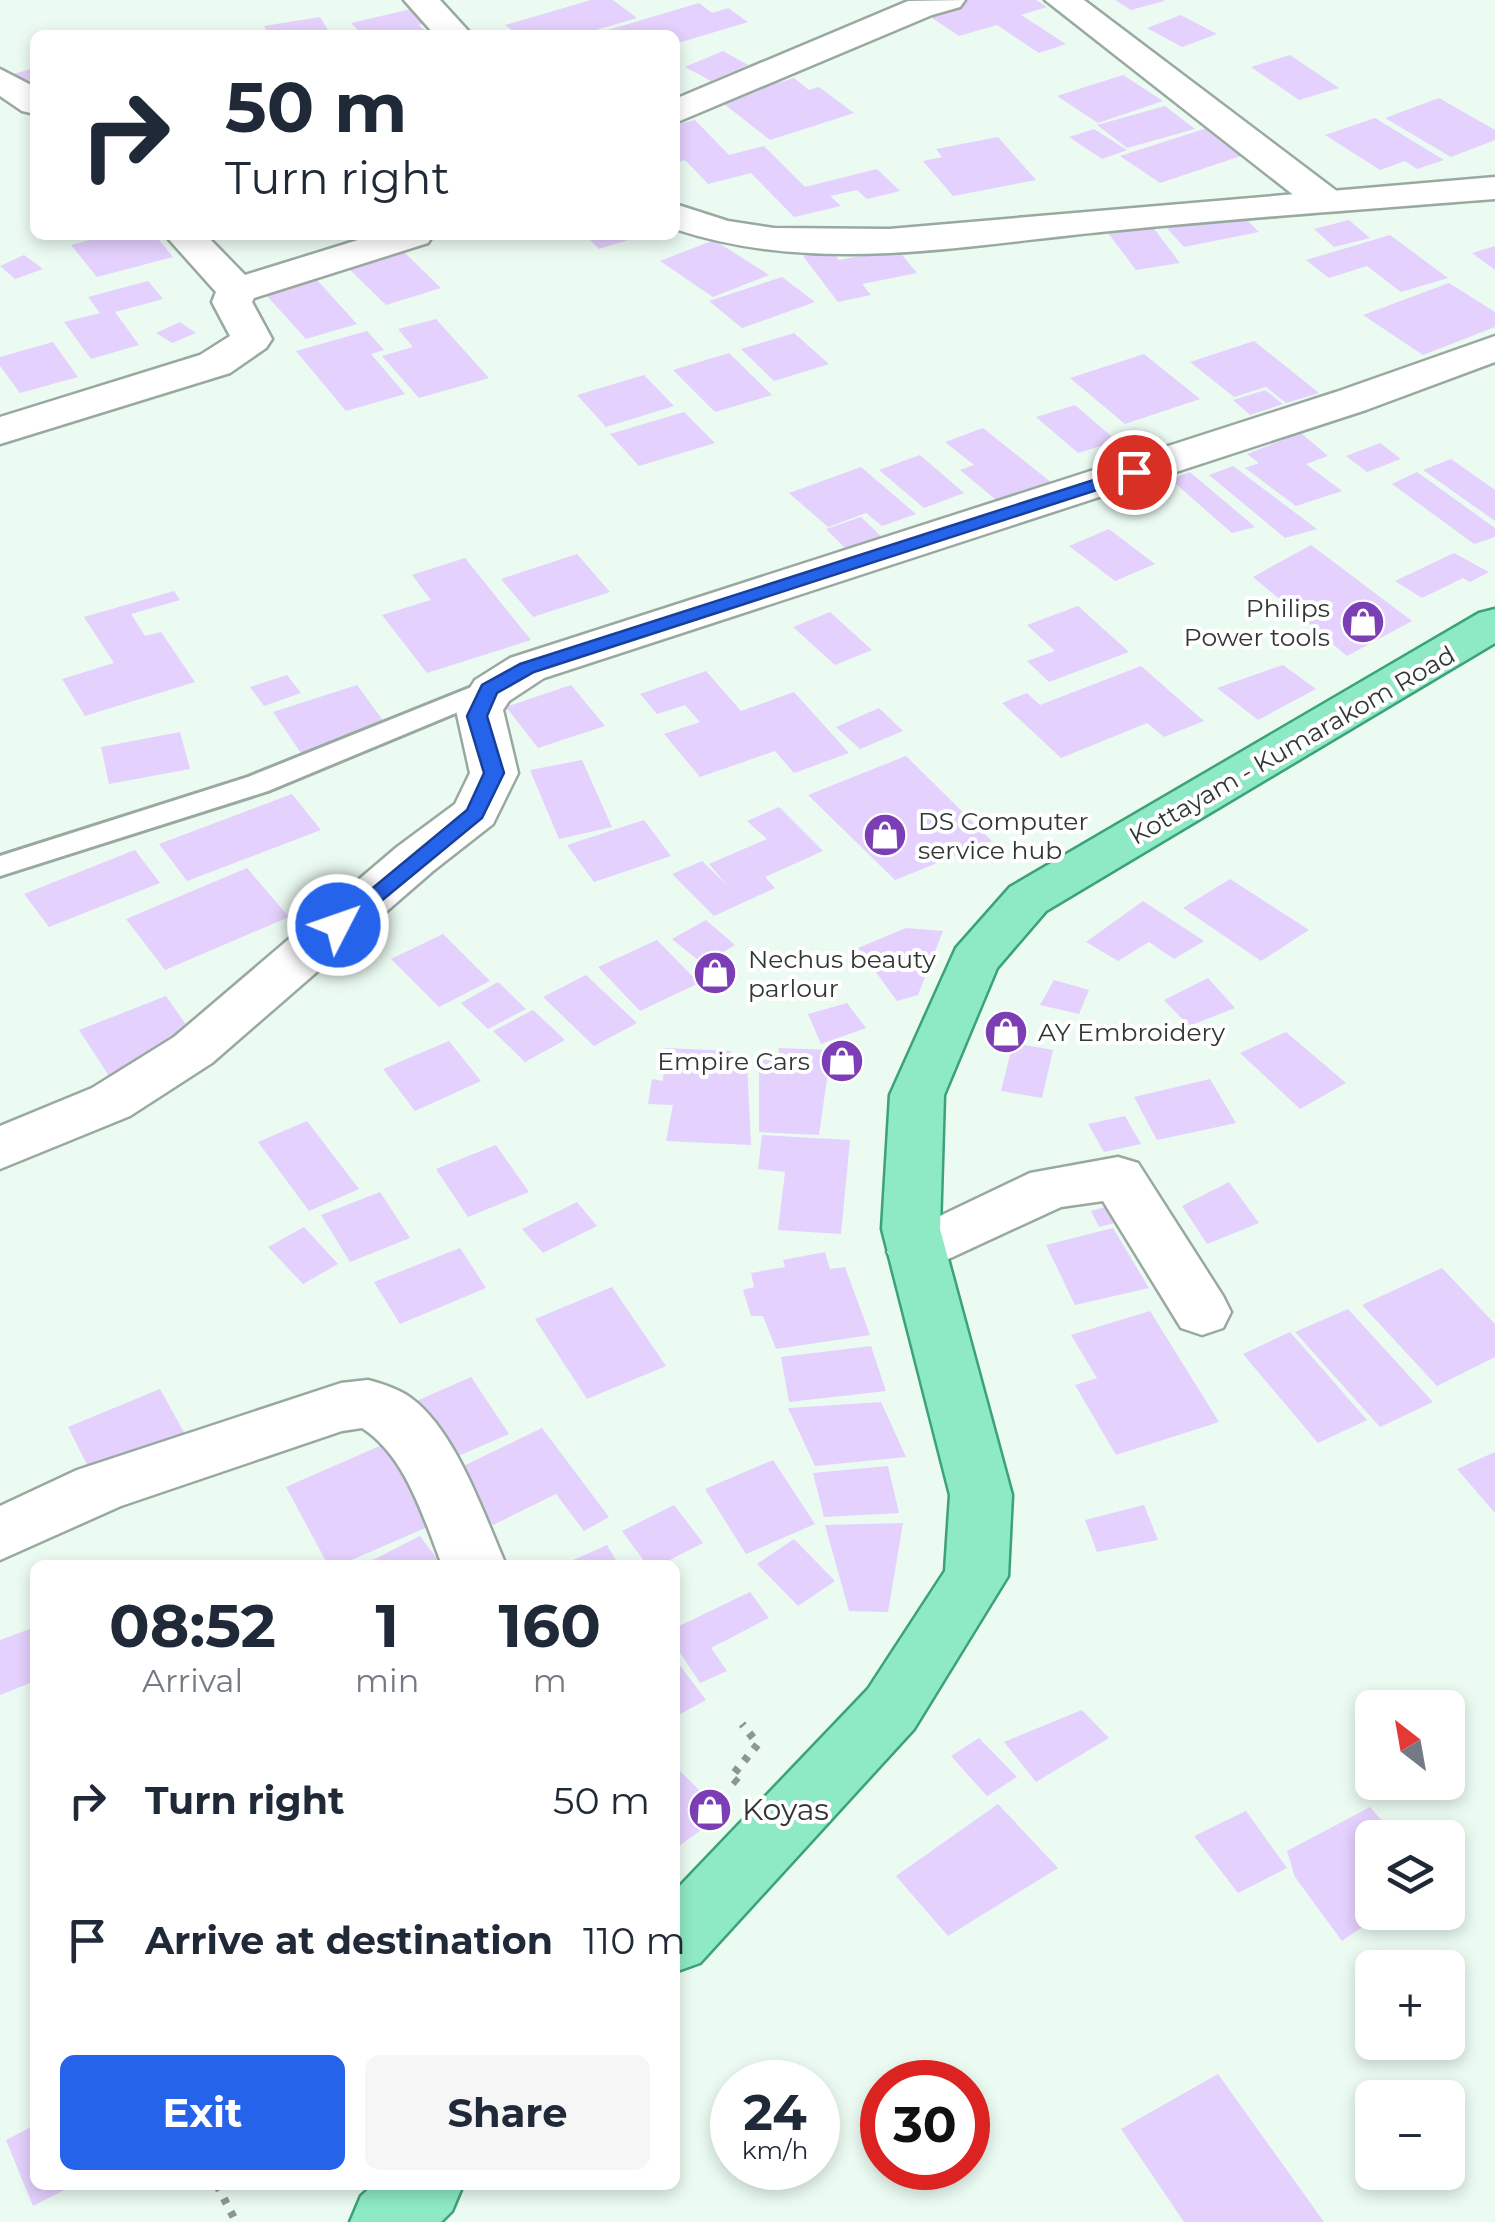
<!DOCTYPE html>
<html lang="en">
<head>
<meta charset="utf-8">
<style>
	body { margin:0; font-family:Montserrat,sans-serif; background:#f6f6f7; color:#1f2937; height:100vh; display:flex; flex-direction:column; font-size:38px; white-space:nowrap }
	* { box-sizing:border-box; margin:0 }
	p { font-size:32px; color:#747a83 }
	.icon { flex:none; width:55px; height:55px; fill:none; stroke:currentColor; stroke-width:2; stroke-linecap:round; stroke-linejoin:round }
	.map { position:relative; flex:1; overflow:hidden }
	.side { position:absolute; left:30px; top:1560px; width:650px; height:630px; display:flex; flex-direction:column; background:#fff; border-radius:15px; box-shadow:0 5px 15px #0003 }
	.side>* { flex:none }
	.hud { position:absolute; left:30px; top:30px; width:650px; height:210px; border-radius:15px; box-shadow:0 5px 15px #0003; background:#fff; color:#1f2937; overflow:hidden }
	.needle { width:65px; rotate:329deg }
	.tools { position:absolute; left:1355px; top:1690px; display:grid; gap:20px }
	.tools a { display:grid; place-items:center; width:110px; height:110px; border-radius:15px; background:#fff; box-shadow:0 5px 15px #0003; font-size:50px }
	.speed { position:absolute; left:710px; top:2060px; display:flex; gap:20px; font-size:50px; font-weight:700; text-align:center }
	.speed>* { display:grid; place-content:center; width:130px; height:130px; border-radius:50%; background:#fff; box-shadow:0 5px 15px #0003; line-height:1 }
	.speed small { font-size:25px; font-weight:400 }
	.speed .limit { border:15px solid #d22; background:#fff; color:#111 }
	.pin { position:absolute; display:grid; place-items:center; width:85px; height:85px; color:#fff; margin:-42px; border:5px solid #fff; border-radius:50%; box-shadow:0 2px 10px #0007 }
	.me { position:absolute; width:110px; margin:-55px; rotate:49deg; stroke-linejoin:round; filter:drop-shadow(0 0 8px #0008) }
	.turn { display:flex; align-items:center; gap:35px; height:210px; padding:0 30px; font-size:45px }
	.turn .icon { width:130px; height:130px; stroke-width:2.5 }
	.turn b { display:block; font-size:70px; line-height:85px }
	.eta { display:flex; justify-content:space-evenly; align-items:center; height:170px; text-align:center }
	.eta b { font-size:60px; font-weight:700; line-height:70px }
	.button { display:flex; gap:20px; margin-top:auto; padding:20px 30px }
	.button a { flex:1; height:115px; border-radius:15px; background:#2563eb; color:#fff; font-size:40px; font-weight:700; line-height:115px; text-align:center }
	.button a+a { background:#f6f6f7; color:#1f2937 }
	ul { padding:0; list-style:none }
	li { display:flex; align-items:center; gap:30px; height:140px; padding:0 30px }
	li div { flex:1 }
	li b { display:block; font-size:38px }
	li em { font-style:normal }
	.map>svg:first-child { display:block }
</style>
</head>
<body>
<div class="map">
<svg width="1495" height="2222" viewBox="0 0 1495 2222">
	<rect width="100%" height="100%" fill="#ebfbf2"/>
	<path fill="#e4d1fd" d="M 591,0 L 613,0 L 637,18 L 579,35 L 518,35 L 505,25 Z
		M 964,0 L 1036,0 L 1047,7 L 1021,15 L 1066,44 L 1039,53 L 997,25 L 959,36 L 923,12 Z
		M 1115,0 L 1164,0 L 1164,1 L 1131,10 Z
		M 699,3 L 712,13 L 728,8 L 748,22 L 675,44 L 675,35 L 591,35 Z
		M 424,6 L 438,20 L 418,25 L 431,35 L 387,35 L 394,31 L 363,35 L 351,23 Z
		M 1181,15 L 1217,34 L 1182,47 L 1147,28 Z
		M 320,17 L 331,35 L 269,35 L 264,26 Z
		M 723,51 L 748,65 L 711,81 L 685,67 Z
		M 1290,55 L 1339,88 L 1299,100 L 1251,67 Z
		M 35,68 L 35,92 L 9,75 Z
		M 1123,75 L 1163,101 L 1098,123 L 1057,96 Z
		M 794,78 L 809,90 L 819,87 L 854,113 L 770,140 L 719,100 Z
		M 1439,98 L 1495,130 L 1495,140 L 1451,157 L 1385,118 Z
		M 1165,106 L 1195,129 L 1127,148 L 1097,125 Z
		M 1375,118 L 1444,160 L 1417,169 L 1405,161 L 1380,170 L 1325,135 Z
		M 695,120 L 729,155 L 764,146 L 805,187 L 877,169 L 900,191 L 867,199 L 857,190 L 830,196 L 841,206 L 794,217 L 751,173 L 708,184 L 685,160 L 675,163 L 675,125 Z
		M 1207,128 L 1247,154 L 1160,183 L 1120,156 Z
		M 1094,129 L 1127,150 L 1102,159 L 1069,137 Z
		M 998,137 L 1036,180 L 953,196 L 923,161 L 942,157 L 936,149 Z
		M 1238,211 L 1259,232 L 1184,247 L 1165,226 Z
		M 1349,220 L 1370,238 L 1334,247 L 1314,229 Z
		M 1152,226 L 1180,263 L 1136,270 L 1108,233 Z
		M 109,235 L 155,235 L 173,257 L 97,277 L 71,245 Z
		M 585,235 L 632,235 L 635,238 L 599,249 Z
		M 1390,235 L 1448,278 L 1401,292 L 1367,266 L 1329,278 L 1306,260 Z
		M 714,240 L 769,275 L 713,297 L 660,261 Z
		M 1495,246 L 1495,270 L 1472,253 Z
		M 897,249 L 917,273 L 862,284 L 871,295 L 838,302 L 803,256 L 832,250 L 839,260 Z
		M 403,251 L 441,288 L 386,305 L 348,268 Z
		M 24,255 L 43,269 L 15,279 L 0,266 Z
		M 782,277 L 815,302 L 742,328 L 709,301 Z
		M 317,280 L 357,324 L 306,339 L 266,295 Z
		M 148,281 L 163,299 L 115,312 L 139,345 L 91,359 L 64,322 L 100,313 L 88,297 Z
		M 1449,283 L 1495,312 L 1495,327 L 1423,355 L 1363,315 Z
		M 436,319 L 489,378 L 419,398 L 382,356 L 413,347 L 398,329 Z
		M 180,322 L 196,333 L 172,343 L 156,333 Z
		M 367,331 L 384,350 L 371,354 L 405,394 L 346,411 L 296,351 Z
		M 794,333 L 829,364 L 774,381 L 741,349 Z
		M 1254,341 L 1319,393 L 1286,403 L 1266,387 L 1234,397 L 1190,362 Z
		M 53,342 L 78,377 L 20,393 L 0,366 L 0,357 Z
		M 729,353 L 772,395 L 715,412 L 673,370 Z
		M 1144,354 L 1200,399 L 1125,424 L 1070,378 Z
		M 644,375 L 674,406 L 606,427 L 577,395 Z
		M 1265,390 L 1283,404 L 1250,415 L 1233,400 Z
		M 1075,405 L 1117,441 L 1078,453 L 1036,417 Z
		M 684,412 L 715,443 L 639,466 L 610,434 Z
		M 983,428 L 1052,483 L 1000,503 L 960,470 L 974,465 L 945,442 Z
		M 1301,433 L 1328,456 L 1306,464 L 1342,491 L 1296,506 L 1245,468 L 1259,463 L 1247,454 Z
		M 1380,443 L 1401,459 L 1367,472 L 1346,456 Z
		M 920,455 L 964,493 L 924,508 L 879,470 Z
		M 1451,459 L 1495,490 L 1495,521 L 1423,470 Z
		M 1233,466 L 1317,529 L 1285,538 L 1209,475 Z
		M 861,467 L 916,514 L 882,526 L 866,513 L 828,527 L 789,493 Z
		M 1190,472 L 1255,527 L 1232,533 L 1170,479 Z
		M 1417,472 L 1495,528 L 1495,537 L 1474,544 L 1392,484 Z
		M 861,517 L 888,543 L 852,555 L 826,529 Z
		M 1109,529 L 1155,564 L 1115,581 L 1069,546 Z
		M 1311,545 L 1412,621 L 1347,656 L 1253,577 Z
		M 1454,553 L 1489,572 L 1470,582 L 1463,578 L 1422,598 L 1395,581 Z
		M 577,554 L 610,592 L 533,617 L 501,579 Z
		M 465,558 L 531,640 L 427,673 L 382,615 L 431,600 L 412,575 Z
		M 174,591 L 180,600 L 131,614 L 145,636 L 161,632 L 195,682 L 85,716 L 62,679 L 114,663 L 84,617 Z
		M 1078,606 L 1129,652 L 1049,682 L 1027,661 L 1055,651 L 1027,625 Z
		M 830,612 L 872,650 L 835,665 L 793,627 Z
		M 1283,665 L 1316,689 L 1258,720 L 1217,688 Z
		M 1141,666 L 1204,721 L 1164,737 L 1147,723 L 1061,758 L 1002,703 L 1027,693 L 1040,705 Z
		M 706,671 L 741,711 L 794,692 L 849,753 L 794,773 L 775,751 L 700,777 L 664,734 L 700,722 L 685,705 L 657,714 L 640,694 Z
		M 287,675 L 301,693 L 264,706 L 250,687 Z
		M 357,685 L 387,726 L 301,753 L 273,712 Z
		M 571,685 L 605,726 L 538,748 L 506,707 Z
		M 879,708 L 903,731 L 860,749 L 836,727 Z
		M 180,732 L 190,769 L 109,784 L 101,747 Z
		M 906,756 L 992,841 L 895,880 L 808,795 Z
		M 582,760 L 612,827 L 559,839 L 530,770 Z
		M 292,794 L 321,830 L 187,881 L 159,844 Z
		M 779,807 L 823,851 L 765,877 L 775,888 L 714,916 L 672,874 L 702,861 L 728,886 L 709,864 L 767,839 L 747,821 Z
		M 644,820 L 671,856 L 594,882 L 567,845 Z
		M 135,850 L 160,883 L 49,927 L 24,894 Z
		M 247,868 L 289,917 L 165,970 L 126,919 Z
		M 1230,879 L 1309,930 L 1261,961 L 1183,908 Z
		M 1143,901 L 1204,941 L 1174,959 L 1149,942 L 1118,961 L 1086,942 Z
		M 706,920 L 735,945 L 703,964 L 672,939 Z
		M 906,928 L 943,931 L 918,995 L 897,1001 L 858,948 Z
		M 443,934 L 490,981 L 439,1007 L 391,959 Z
		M 657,940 L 699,983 L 640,1011 L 598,967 Z
		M 586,975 L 637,1023 L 594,1046 L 543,997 Z
		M 1208,978 L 1235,1008 L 1189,1026 L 1164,1000 Z
		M 1054,980 L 1089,990 L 1079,1014 L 1040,1005 Z
		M 498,982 L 526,1009 L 488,1029 L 461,1003 Z
		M 166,996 L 206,1053 L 117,1088 L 79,1030 Z
		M 847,1003 L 866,1028 L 821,1044 L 808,1014 Z
		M 533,1010 L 565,1040 L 525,1062 L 493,1031 Z
		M 1286,1032 L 1346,1083 L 1300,1109 L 1240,1053 Z
		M 449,1041 L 481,1081 L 415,1111 L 383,1069 Z
		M 1013,1043 L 1053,1050 L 1042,1098 L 1001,1091 Z
		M 665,1048 L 731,1051 L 731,1060 L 747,1061 L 751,1145 L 666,1141 L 673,1105 L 648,1104 L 652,1079 L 663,1081 Z
		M 779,1048 L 831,1050 L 819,1135 L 759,1132 L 759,1059 L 778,1061 Z
		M 1210,1079 L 1236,1123 L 1157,1140 L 1134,1097 Z
		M 1125,1116 L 1141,1144 L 1104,1152 L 1088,1124 Z
		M 307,1121 L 359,1189 L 309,1211 L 258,1142 Z
		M 762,1135 L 850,1140 L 841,1234 L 778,1230 L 785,1172 L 758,1169 Z
		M 496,1145 L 529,1192 L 468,1217 L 436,1169 Z
		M 1229,1182 L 1259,1223 L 1207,1244 L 1182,1206 Z
		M 380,1192 L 410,1238 L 350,1262 L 321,1215 Z
		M 577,1202 L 597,1226 L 543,1253 L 522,1229 Z
		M 1116,1204 L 1123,1221 L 1099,1227 L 1091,1211 Z
		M 304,1227 L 338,1264 L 303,1284 L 268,1247 Z
		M 1113,1228 L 1149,1288 L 1075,1305 L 1046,1245 Z
		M 460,1248 L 486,1288 L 400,1324 L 374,1282 Z
		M 825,1252 L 830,1269 L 845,1267 L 870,1335 L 776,1349 L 763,1316 L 751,1316 L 743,1290 L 754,1287 L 751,1273 L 785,1267 L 783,1260 Z
		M 1442,1268 L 1495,1324 L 1495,1357 L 1437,1386 L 1362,1305 Z
		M 612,1287 L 666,1366 L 587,1399 L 535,1319 Z
		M 1348,1309 L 1433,1402 L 1380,1427 L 1295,1332 Z
		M 1150,1311 L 1219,1422 L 1116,1455 L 1075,1385 L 1097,1378 L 1071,1335 Z
		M 1290,1332 L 1367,1420 L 1318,1443 L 1243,1354 Z
		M 871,1346 L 886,1391 L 789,1402 L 781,1357 Z
		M 471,1377 L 509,1434 L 449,1460 L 412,1403 Z
		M 160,1389 L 196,1454 L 102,1494 L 68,1427 Z
		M 881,1402 L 906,1457 L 815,1466 L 788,1408 Z
		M 542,1428 L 609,1517 L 584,1531 L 556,1494 L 493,1525 L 453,1471 Z
		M 391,1441 L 439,1522 L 340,1565 L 328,1565 L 286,1487 Z
		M 1495,1452 L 1495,1513 L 1457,1469 Z
		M 773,1460 L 815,1524 L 746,1554 L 705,1489 Z
		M 888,1466 L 899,1513 L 824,1517 L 813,1473 Z
		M 674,1505 L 703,1543 L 660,1565 L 647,1565 L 622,1531 Z
		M 1144,1505 L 1158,1540 L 1097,1552 L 1085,1520 Z
		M 903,1523 L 888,1612 L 849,1611 L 825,1525 Z
		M 420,1536 L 442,1565 L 363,1565 Z
		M 794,1539 L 835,1581 L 798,1606 L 757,1564 Z
		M 607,1545 L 619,1565 L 562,1565 Z
		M 750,1592 L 769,1618 L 711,1648 L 727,1671 L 700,1683 L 675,1645 L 675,1628 Z
		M 35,1627 L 35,1681 L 0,1695 L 0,1640 Z
		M 675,1659 L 706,1700 L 675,1717 Z
		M 1082,1710 L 1109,1738 L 1036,1782 L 1004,1742 Z
		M 979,1738 L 1017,1777 L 987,1796 L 951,1756 Z
		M 677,1768 L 723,1814 L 675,1849 L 675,1770 Z
		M 998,1804 L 1058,1868 L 948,1936 L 896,1876 Z
		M 1370,1807 L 1397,1838 L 1372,1838 L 1372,1912 L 1384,1912 L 1342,1941 L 1295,1877 L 1287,1851 Z
		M 1246,1811 L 1287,1868 L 1238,1893 L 1194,1836 Z
		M 1218,2074 L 1324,2222 L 1184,2222 L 1121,2129 Z
		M 35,2125 L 35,2185 L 74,2185 L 33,2206 L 6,2140 Z"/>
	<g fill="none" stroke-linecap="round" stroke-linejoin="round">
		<g stroke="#99a9a0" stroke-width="6">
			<path id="lane" d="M 489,680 L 499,683 L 503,689 L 499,695 L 268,791 L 0,876 L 0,856 L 248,777 Z"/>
		</g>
		<g stroke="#99a9a0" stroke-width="5">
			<path id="street" d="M 965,0 L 960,7 L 932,15 L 675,123 L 675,99 L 908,1 Z
				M 1045,0 L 1084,0 L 1338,192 L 1343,200 L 1338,208 L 1324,211 L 1310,208 Z
				M 0,69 L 35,87 L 35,114 L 22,111 L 0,96 Z
				M 165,235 L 206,235 L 245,275 L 374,235 L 433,235 L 428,243 L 254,298 L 252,302 L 272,339 L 266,348 L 230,373 L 0,444 L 0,417 L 200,355 L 230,336 L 212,302 L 216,292 Z
				M 1495,336 L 1495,362 L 1366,410 L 544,678 L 509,701 L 503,710 L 518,773 L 493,824 L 433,871 L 212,1063 L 130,1116 L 0,1169 L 0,1126 L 92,1088 L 174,1037 L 397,847 L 455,804 L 470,773 L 456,710 L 475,680 L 510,658 L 1336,392 Z
				M 1118,1157 L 1138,1163 L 1223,1296 L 1231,1312 L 1223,1328 L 1202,1335 L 1181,1328 L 1103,1201 L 1061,1207 L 916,1274 L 896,1267 L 887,1252 L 896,1237 L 1030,1173 Z
				M 368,1380 C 383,1384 399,1389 411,1398 C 456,1431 484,1515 506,1565 L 442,1565 C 424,1519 406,1456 362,1428 L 342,1431 L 121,1506 L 0,1560 L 0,1506 L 77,1470 L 341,1383 Z"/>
		</g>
		<g stroke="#99a9a0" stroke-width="5">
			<path id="secondary" d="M 404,0 L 440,0 L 472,35 L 435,35 Z
				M 1495,177 L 1495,199 C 1367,209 1238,218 1110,231 C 966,245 816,276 675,229 L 675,204 L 728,221 L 774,228 L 889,229 Z"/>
		</g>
		<g stroke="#3ca278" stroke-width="5">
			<path id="primary" d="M 1495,609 L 1495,643 L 1046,911 L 997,968 L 944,1095 L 940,1229 L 1012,1495 L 1008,1576 L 914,1729 L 700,1963 L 675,1972 L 675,1891 L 868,1689 L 945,1571 L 950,1495 L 882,1229 L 890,1095 L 956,948 L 1010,887 L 1479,613 Z
				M 373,2185 L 463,2185 L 452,2211 L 441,2222 L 350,2222 L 361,2196 Z"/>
		</g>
		<path stroke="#8c9791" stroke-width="8" stroke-dasharray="6 9" stroke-linecap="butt" d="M 738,1783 L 731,1777 L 758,1744 L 742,1724
			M 217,2185 L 236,2222"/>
		<use href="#lane" fill="#fff" fill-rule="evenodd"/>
		<use href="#street" fill="#fff" fill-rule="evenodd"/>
		<use href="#secondary" fill="#fff" fill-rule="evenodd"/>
		<use href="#primary" fill="#8eeac4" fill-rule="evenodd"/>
	</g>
	<path fill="#2563eb" stroke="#184099" stroke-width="2.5" d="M 1134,467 L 1140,469 L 1140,476 L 534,672 L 497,693 L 487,716 L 504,773 L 482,818 L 346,930 L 331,930 L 328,925 L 467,810 L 484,773 L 467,716 L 482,685 L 520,664 Z"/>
	<defs>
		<g id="shop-disc" transform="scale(2.25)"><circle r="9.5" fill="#7b3eb4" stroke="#fff"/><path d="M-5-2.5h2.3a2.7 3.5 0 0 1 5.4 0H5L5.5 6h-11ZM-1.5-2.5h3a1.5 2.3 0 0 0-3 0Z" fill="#fff"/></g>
	</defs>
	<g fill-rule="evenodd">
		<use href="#shop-disc" x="1363" y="622"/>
		<use href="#shop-disc" x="885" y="835"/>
		<use href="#shop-disc" x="715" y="973"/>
		<use href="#shop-disc" x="1006" y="1032"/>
		<use href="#shop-disc" x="842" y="1061"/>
		<use href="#shop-disc" x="710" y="1810"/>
	</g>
	<g text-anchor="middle" stroke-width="8" stroke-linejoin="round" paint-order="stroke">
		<g font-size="25" fill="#313734" stroke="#fff" text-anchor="start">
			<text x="1330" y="617" text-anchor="end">Philips<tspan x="1330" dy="29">Power tools</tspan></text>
			<text x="918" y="830">DS Computer<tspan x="918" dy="29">service hub</tspan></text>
			<text x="748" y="968">Nechus beauty<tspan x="748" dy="29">parlour</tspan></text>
			<text x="1038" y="1041">AY Embroidery</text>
			<text x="810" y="1070" text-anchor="end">Empire Cars</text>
		</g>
		<g font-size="25" fill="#313734" stroke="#fff">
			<text transform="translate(1292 745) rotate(-30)" y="9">Kottayam - Kumarakom Road</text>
		</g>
		<g font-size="30" fill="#313734" stroke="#fff" text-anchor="start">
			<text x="742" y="1820">Koyas</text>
		</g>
	</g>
</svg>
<div class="tools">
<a><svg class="needle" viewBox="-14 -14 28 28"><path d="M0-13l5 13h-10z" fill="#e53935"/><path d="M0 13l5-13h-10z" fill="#747a83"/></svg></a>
<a><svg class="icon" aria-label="layers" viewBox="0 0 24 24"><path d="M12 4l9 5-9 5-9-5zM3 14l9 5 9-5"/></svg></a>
<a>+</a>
<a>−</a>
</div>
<div class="speed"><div>24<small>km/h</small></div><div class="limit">30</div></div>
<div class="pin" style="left:1134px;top:472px;background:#d93025"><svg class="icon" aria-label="arrive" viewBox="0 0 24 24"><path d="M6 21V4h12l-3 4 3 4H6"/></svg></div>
<svg class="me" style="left:338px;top:925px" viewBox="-20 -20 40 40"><circle r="17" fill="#2563eb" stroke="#fff" stroke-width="3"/><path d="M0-11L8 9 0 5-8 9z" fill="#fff"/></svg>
<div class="hud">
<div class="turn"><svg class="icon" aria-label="right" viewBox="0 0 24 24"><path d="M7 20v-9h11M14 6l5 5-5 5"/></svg><div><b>50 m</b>Turn right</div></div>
</div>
<section class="side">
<div class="eta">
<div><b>08:52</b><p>Arrival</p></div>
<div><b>1</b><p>min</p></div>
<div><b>160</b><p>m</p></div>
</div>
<ul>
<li><svg class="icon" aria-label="right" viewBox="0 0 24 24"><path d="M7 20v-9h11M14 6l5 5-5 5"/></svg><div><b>Turn right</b></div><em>50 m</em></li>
<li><svg class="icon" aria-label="arrive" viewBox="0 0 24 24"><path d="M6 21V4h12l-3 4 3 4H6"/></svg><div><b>Arrive at destination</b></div><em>110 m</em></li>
</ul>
<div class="button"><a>Exit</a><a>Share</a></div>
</section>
</div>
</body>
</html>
